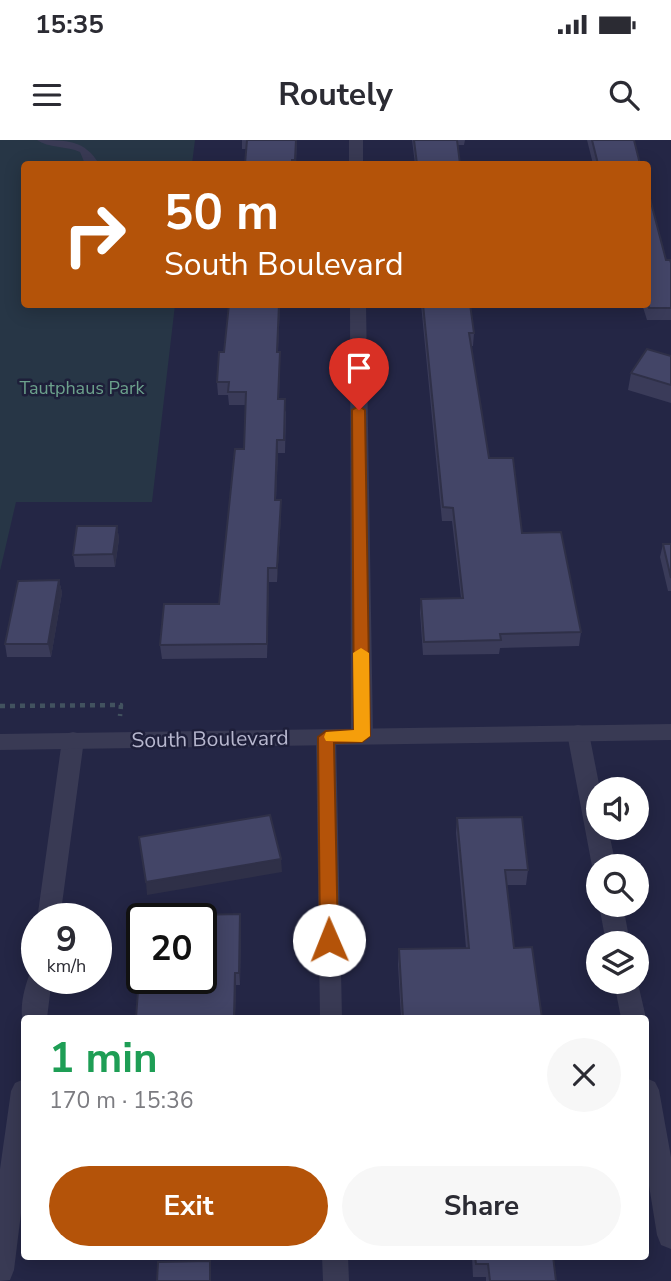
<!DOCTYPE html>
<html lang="en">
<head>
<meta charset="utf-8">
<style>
	body { margin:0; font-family:"Nunito Sans",sans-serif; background:#f7f7f7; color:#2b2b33; height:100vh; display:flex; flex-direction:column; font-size:26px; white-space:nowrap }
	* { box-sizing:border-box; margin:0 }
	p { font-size:23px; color:#7c7c81 }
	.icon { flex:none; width:38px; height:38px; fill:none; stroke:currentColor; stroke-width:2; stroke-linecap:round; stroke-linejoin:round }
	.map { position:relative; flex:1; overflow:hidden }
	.side { position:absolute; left:21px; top:875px; width:628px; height:245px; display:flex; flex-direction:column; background:#fff; border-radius:7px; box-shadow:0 4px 18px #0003 }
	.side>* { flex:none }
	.guide { position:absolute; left:21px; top:21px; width:630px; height:147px; border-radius:7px; box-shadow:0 4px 18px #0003; background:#b45309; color:#fff; overflow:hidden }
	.fabs { position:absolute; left:586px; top:637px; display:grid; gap:14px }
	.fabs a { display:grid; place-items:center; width:63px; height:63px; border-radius:50%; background:#fff; box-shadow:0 4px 18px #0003; font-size:35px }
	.speed { position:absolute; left:21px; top:763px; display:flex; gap:14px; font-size:35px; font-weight:700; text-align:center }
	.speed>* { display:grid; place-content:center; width:91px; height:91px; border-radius:50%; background:#fff; box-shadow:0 4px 18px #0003; line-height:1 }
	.speed small { font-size:18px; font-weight:400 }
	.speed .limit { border:4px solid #111; border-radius:10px; background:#fff; color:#111 }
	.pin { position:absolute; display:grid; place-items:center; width:60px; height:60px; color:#fff; margin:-72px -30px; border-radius:50% 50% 50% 0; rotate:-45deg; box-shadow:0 0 7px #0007 }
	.pin .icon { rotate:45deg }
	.me { position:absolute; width:77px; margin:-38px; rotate:359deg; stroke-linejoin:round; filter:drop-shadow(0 0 5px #0008) }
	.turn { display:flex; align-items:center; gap:24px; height:147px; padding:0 28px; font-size:32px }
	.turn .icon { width:91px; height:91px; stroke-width:2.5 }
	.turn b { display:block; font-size:49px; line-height:60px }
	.round { display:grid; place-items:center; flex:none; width:74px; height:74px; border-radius:37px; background:#f7f7f7 }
	.summary { display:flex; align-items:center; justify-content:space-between; height:119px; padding:0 28px }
	h1 { font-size:42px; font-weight:700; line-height:52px; color:#1e9e55 }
	.action { display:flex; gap:14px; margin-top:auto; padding:14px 28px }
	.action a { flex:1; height:80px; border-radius:42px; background:#b45309; color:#fff; font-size:28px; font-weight:700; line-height:80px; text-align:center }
	.action a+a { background:#f7f7f7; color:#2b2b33 }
	.status { display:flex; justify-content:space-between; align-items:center; height:49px; padding:0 35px; background:#fff; direction:ltr }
	.status svg { height:19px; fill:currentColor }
	header { display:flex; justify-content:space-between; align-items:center; height:91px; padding:0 28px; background:#fff; font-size:32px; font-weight:700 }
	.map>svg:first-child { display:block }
</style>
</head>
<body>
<div class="status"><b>15:35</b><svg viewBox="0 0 49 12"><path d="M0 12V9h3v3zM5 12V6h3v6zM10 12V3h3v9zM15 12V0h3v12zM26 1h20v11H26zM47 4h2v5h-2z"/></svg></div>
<header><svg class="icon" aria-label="menu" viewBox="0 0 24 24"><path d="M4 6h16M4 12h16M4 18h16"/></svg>Routely<svg class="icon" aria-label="search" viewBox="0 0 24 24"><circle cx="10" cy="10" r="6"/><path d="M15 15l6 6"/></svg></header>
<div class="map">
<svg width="671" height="1141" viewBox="0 0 671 1141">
	<rect width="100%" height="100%" fill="#242645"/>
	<path fill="#273646" d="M 0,0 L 195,0 L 192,24 L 24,24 L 24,164 L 175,165 L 152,362 L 16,362 L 0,431 Z"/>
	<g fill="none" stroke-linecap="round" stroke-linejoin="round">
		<path stroke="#42525f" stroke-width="4.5" stroke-dasharray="5 5" stroke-linecap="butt" d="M 0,566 L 121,565 L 120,576"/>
		<path fill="#393a54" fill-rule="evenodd" d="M 326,590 L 333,592 L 336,597 L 342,878 L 320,878 L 316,597 L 319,592 Z
			M 322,1116 L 348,1116 L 349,1141 L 323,1141 Z"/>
		<path fill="#393a54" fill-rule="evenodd" d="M 37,0 C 67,0 85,0 99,24 L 85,24 L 80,12 C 67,6 48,8 37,0 Z
			M 349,0 L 363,0 L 363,24 L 349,24 Z
			M 350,164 L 366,164 L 373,596 L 370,602 L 362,604 L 354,602 L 351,596 Z
			M 578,585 L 586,587 L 589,593 L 600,649 L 598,688 L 608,688 L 616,726 L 598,726 L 598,733 L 592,726 L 567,593 L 570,587 Z
			M 73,592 L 81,594 L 84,600 L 60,779 L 37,780 L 62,600 L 65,594 Z
			M 599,765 L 623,765 L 630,803 L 606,803 Z
			M 37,829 L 37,838 L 52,838 L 47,878 L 24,878 L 24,884 C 18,871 25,844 31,831 Z
			M 637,839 L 646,878 L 621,878 L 614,842 L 637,842 Z
			M 646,938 L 655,942 L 659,950 L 671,1017 L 671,1109 L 661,1105 L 657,1095 L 646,1027 Z
			M 24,939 L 24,1049 L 14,1130 L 10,1140 L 0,1141 L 0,1029 L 11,951 L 15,943 Z"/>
		<path fill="#393a54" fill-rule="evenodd" d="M 671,584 L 671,600 L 0,610 L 0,594 Z"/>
	</g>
	<path fill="#3a3b59" d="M 242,0 L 297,0 L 296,24 L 245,24 L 246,9 L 242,9 Z
		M 412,0 L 465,0 L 464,5 L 458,5 L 460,24 L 415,24 Z
		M 587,0 L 634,0 L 640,24 L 593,24 Z
		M 666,120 L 671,123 L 671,180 L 647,180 L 642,164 L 648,164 Z
		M 280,164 L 278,212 L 280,212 L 280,225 L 279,259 L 286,272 L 285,313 L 278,313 L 276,360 L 281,360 L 281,374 L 277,442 L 269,442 L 267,518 L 162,519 L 160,505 L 219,464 L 244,309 L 246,265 L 229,265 L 228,255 L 218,255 L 217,242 L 224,212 Z
		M 421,164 L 470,164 L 474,193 L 473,206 L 471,206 L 489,318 L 522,393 L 581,492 L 579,506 L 500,508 L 499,514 L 423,515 L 420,472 L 421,459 L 461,458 L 452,381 L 442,381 Z
		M 671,216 L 671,263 L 628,250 L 631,233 Z
		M 117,386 L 119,399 L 115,427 L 75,427 L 73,415 Z
		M 663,404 L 671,404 L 671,451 L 668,451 L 660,417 Z
		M 59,440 L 62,453 L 51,517 L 7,517 L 5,504 Z
		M 457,678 L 528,730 L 526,745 L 507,745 L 514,808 L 542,878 L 401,878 L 398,824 L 399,809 L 466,808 L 456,693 Z
		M 240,774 L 241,787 L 240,845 L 236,845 L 235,878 L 136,878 L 143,851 Z
		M 472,1116 L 553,1116 L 556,1141 L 486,1141 L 486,1137 L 473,1137 Z"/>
	<path fill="#2f3048" d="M 279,164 L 280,164 L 277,225 L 277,212 Z
		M 277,300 L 278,313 L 275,374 L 275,360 Z
		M 281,360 L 281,374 L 277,442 L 277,428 Z
		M 117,386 L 119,399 L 115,427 L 113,414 Z
		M 268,428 L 269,442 L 267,518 L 267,504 Z
		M 59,440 L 62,453 L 51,517 L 48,504 Z
		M 281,719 L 282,732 L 147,755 L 146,742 Z
		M 240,774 L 241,787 L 240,845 L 239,833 Z
		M 235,833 L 236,845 L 235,878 L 234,878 Z"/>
	<path fill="#434567" stroke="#2f3048" stroke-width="2" d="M 247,0 L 296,0 L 295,20 L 292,20 L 292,24 L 245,24 Z
		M 414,0 L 457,0 L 460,24 L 417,24 Z
		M 592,0 L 634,0 L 640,24 L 598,24 Z
		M 648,51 L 666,120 L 670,120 L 671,123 L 671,168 L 649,168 L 648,163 Z
		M 229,164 L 279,164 L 277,212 L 280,212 L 278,259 L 285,259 L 284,300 L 277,300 L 275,360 L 281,360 L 277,428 L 268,428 L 267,504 L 160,505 L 164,464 L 219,464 L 235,309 L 244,309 L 246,252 L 228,252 L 229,242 L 217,242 L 219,212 L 224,212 Z
		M 423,164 L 470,164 L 474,193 L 469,193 L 489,318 L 513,318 L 522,393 L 561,392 L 581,492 L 500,494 L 501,500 L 424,502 L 421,459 L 463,458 L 453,368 L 443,367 Z
		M 647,209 L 671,216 L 671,245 L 631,233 Z
		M 77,386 L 117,386 L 113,414 L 73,415 Z
		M 663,404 L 671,404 L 671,438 Z
		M 59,440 L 48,504 L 5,504 L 18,441 Z
		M 270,675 L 281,719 L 146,742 L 139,697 Z
		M 522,677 L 528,730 L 505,730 L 514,808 L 532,807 L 542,878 L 403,878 L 399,809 L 469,808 L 457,678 Z
		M 240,774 L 239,833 L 235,833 L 234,878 L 136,878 L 138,851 L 143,851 L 144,838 L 201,838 L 201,779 L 148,779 L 148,776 Z
		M 475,1116 L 553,1116 L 556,1141 L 490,1141 L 488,1124 L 476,1124 Z
		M 210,1121 L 210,1141 L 157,1141 L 158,1122 Z"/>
	<path fill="#b45309" stroke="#753606" stroke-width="2" d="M 359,266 L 365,270 L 370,596 L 362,602 L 334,603 L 338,800 L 336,806 L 329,808 L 323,806 L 320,800 L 318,597 L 326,591 L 354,590 L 352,270 Z"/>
	<path fill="#f59e0b" d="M 361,508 L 369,513 L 370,596 L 362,602 L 326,601 L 324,597 L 326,592 L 354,590 L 353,513 Z"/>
	<g text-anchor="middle" stroke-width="5" stroke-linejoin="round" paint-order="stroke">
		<g font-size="18" fill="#6ca18c" stroke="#1e1f3a">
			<text x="82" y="254">Tautphaus Park</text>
		</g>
		<g font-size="21" fill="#b7b7ce" stroke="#1e1f3a">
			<text transform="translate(210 599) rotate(-1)" y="7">South Boulevard</text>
		</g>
	</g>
</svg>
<div class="fabs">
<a><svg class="icon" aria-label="sound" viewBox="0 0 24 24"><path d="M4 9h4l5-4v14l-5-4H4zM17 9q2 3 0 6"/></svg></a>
<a><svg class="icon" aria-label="search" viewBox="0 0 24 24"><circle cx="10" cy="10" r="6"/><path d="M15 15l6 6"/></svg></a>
<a><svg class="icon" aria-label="layers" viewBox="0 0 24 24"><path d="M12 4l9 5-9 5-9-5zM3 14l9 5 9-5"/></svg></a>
</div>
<div class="speed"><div>9<small>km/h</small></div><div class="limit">20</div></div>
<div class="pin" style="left:359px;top:270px;background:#d93025"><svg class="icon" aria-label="arrive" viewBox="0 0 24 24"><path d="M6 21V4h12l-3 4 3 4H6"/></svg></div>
<svg class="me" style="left:329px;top:800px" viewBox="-20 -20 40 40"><circle r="19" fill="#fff"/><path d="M0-13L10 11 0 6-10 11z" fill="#b45309"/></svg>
<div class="guide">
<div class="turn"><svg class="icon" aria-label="right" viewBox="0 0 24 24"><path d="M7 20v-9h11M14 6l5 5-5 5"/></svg><div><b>50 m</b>South Boulevard</div></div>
</div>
<section class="side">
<div class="summary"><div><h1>1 min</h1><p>170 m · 15:36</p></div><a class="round"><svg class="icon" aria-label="close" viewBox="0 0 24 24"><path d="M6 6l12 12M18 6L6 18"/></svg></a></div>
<div class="action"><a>Exit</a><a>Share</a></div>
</section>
</div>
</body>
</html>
